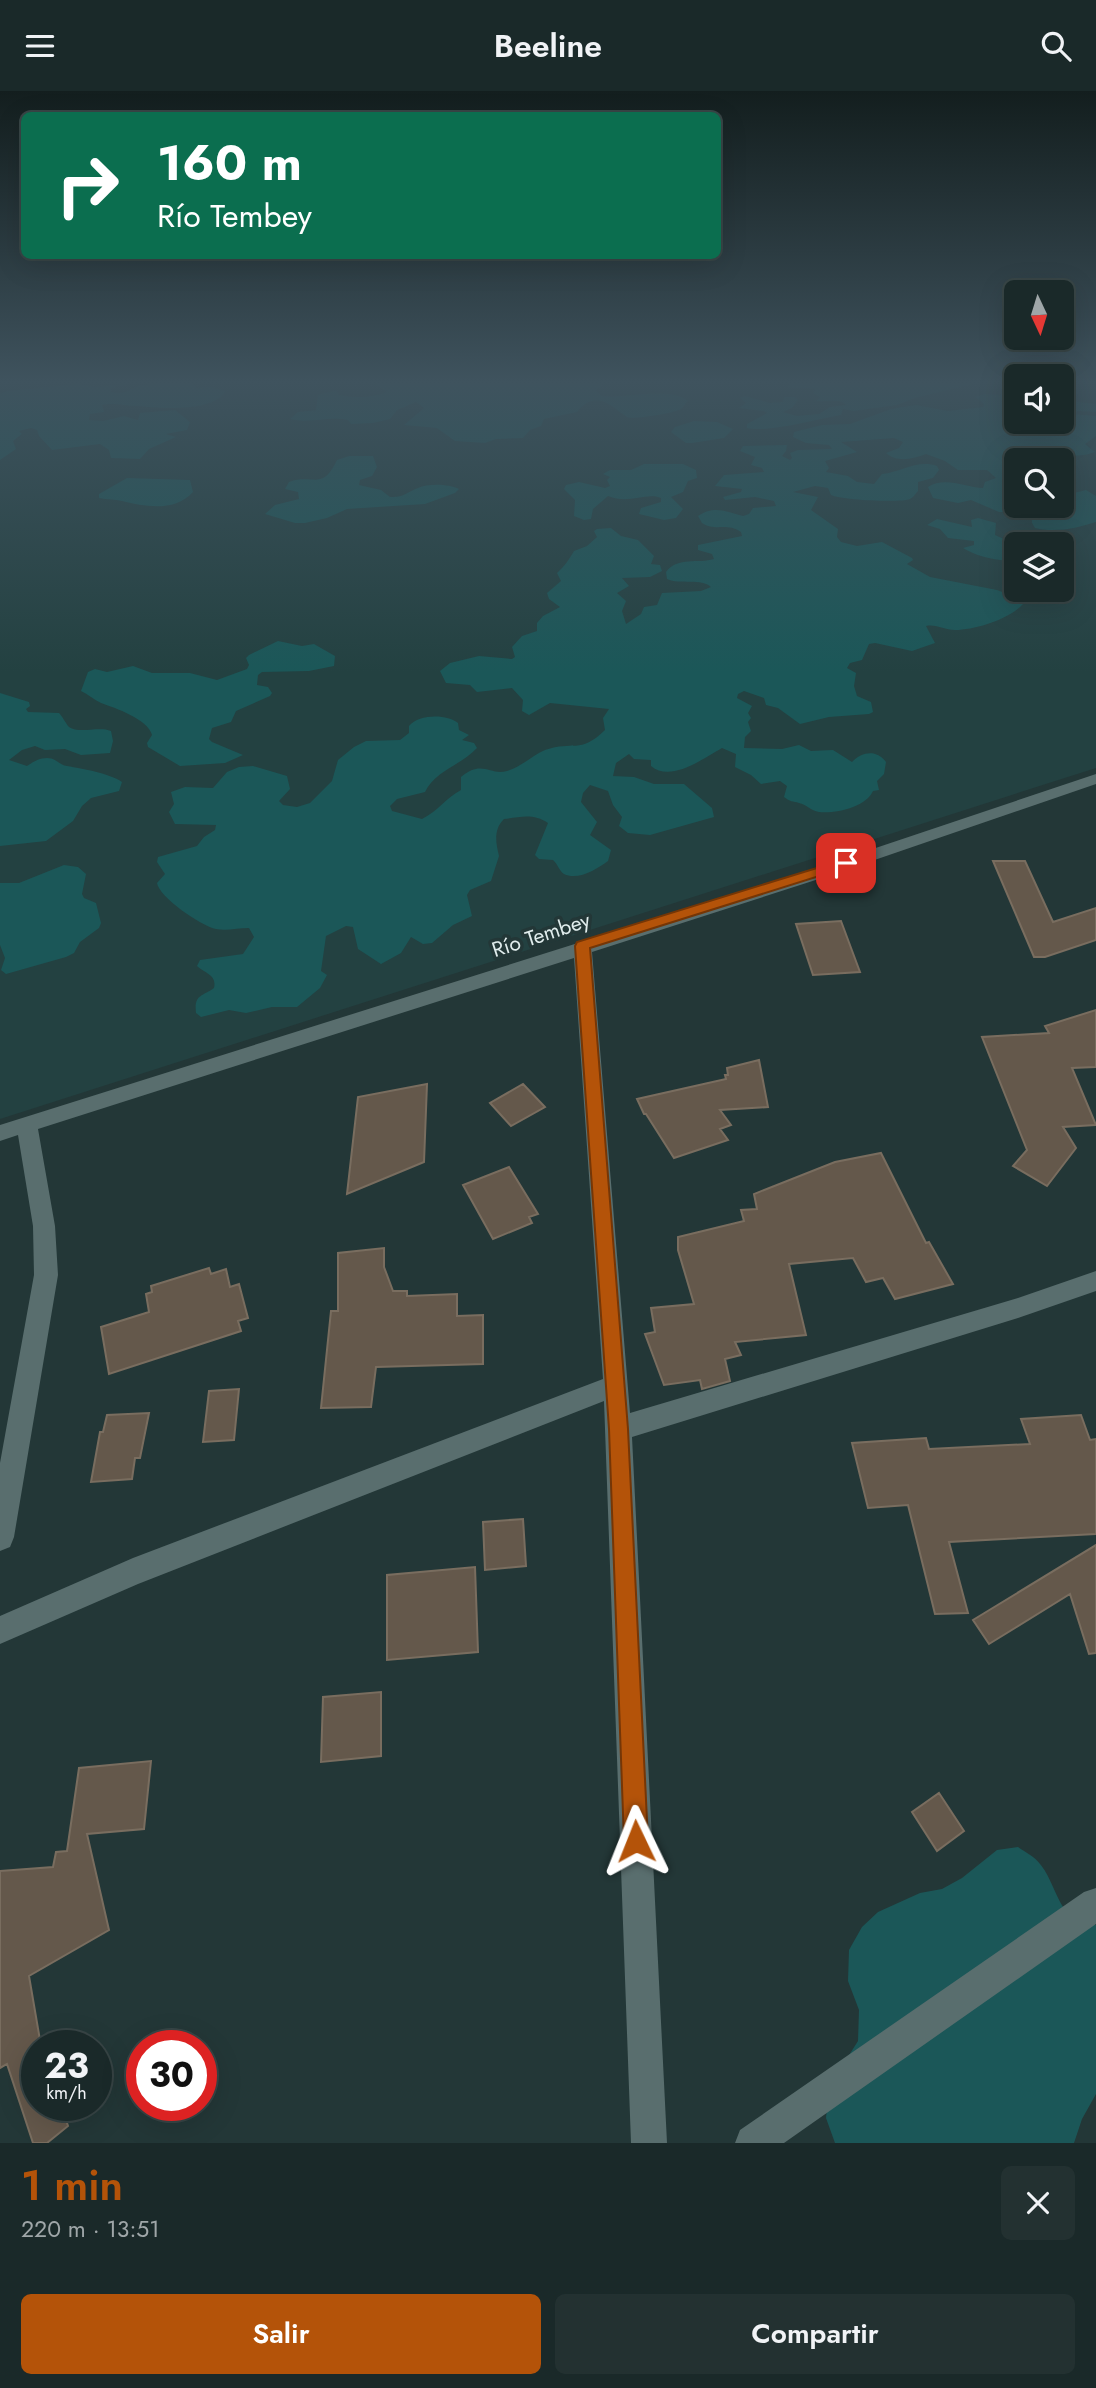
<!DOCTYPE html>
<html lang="es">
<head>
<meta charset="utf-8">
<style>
	body { margin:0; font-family:Jost,sans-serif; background:#233131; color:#f1f3f6; height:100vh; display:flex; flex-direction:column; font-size:26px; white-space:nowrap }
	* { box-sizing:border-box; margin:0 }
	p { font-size:23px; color:#9fa6a8 }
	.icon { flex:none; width:38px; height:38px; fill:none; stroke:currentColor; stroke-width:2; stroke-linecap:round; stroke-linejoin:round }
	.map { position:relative; height:2052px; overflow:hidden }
	.drawer { display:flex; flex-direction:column; background:#1a2929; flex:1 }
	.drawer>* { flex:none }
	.guide { position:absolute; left:21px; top:21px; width:700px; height:147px; border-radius:10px; box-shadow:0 7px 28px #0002,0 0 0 2px #384546; background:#0b6e4f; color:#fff; overflow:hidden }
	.needle { width:46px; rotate:176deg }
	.tools { position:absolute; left:1004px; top:189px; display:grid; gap:14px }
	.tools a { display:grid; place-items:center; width:70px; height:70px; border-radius:10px; background:#1a2929; box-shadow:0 7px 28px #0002,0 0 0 2px #384546; font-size:35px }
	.speed { position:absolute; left:21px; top:1939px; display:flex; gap:14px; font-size:35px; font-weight:700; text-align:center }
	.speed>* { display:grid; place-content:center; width:91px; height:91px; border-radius:50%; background:#1a2929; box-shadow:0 7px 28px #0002,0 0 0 2px #384546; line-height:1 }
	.speed small { font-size:18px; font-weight:400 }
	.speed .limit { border:10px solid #d22; background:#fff; color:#111 }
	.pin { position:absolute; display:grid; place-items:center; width:60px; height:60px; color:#fff; margin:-30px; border-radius:14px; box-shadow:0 4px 10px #0006 }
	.me { position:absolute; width:77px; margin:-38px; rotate:358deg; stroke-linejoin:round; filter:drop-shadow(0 0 5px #0008) }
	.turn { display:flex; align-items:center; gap:24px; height:147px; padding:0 21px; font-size:32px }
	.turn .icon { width:91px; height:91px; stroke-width:2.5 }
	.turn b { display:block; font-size:49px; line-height:60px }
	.round { display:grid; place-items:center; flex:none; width:74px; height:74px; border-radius:10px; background:#233131 }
	.overview { display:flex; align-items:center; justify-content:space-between; height:119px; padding:0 21px }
	h1 { font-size:42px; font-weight:600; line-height:52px; color:#b45309 }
	.action { display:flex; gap:14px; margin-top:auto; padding:14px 21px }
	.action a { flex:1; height:80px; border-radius:10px; background:#b45309; color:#fff; font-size:28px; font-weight:600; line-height:80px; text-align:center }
	.action a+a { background:#233131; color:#f1f3f6 }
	header { display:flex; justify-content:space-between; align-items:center; height:91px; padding:0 21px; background:#1a2929; font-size:32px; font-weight:600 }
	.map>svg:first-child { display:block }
</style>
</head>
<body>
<header><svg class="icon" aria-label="menu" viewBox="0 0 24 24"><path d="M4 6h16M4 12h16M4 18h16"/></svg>Beeline<svg class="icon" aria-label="search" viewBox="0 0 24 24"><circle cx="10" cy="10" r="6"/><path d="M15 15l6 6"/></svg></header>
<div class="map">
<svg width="1096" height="2052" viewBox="0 0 1096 2052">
	<rect width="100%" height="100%" fill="#233737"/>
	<path fill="#234141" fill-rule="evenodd" d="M 0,293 L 1017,293 L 1017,331 L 1062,331 L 1062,293 L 1096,293 L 1096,677 L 0,1028 ZM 1017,369 L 1062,369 L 1062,415 L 1017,415 ZM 1017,453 L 1062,453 L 1062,499 L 1017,499 Z"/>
	<path fill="#1b5758" d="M 78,293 L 96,296 L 127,293 L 111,297 L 111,301 C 130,305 128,296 143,294 C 159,292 177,293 194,293 L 196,297 L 212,296 L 225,300 C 214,322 159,317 136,315 C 124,315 115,311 102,314 L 104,321 L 90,323 L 89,329 L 103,330 L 124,325 L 138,329 L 140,322 L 175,319 L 190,331 L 187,339 L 166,343 L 176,346 L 149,358 L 140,368 L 111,367 L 109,359 L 100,353 L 52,359 L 39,345 L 37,339 L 31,337 L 19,340 L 22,343 L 13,350 L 16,358 L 0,369 L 0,303 L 7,300 Z
		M 375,293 L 600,293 L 601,296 L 595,299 L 602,305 C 625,308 669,295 688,310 C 685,312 684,316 681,318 C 676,322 632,329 627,326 C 609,314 596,298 577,321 L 544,328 L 541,335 L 530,339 L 523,347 L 496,348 L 485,352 L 455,350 L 437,337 L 404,334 L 424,317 L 416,311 L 397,319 L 390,328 L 373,332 L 351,333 L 348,329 C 329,325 309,333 290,328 L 298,321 L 316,319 L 318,304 L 336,299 L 339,304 C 354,307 373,307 387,301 Z
		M 789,293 L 972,293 L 915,307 L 897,314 L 854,320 L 843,318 L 841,324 C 817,328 768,342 747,337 L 747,333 L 767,322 L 764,320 L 739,317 L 746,312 L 740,307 L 745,305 L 770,312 L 783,311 L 784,306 L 795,306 L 798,309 L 792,317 L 783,321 L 797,325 L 819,323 L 830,316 L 846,314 C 839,306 827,312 816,310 L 820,306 L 813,302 L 815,298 L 787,296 Z
		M 985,303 L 1017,305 L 1017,331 L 1062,331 L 1062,309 L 1096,313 L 1096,321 L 1078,320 L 1071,323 L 1096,325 L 1096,345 L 1085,353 L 1095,361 C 1073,370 1051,359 1038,366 L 1041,369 L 1017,369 L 1017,415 L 1062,415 L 1062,405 L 1086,399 L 1096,405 L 1096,431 C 1077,437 1055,442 1035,437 L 1032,432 L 1032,425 L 1024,421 L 999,421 L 971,409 L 958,412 L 933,407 L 928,396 C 944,385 966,396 983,397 L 985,391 L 996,387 L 987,379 L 958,379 L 945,370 L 926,363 C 913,368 897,372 886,362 L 899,357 L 903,351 L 894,347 L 841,351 L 857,361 L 825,370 L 829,377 L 826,381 L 848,385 L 857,391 L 874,393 L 882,383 C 901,381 918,368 937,375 L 939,379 L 933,387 L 918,391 L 918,400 C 916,402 914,406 910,408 C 901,412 840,409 831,404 L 828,397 L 815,395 L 793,401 L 818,406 L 811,419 L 838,438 L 837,446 L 841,451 L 857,455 L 882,451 L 912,467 L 913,469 L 907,473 L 930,486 L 997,499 L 1018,507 L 1023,513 C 1010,528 975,539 955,539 C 944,539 937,533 926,535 L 935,552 L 912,560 L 875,552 L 869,553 L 862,569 L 850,572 L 847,577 L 856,582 L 854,595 L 857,605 L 871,611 L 873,621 L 869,623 L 829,626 L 800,633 L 778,617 L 766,614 L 764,607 L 744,600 L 738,603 L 737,607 L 752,615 L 748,622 L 751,627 L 748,631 L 751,640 L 745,646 L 744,657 L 782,658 L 799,654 L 811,660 L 833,659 L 852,671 C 862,661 876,658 886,671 L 884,683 L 877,690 L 879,699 L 873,700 C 866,716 836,723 819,721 C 811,720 806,713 799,712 C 793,710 790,711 784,706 L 787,695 L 780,690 L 761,693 L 751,684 L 735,676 L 736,663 L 722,657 C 704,667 671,692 651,675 L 651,669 L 634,668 L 629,663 L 616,672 L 613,685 L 634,686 L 654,693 L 684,693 L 712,717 L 714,726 L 650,744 L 628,742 L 619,735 L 622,726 L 613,714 L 608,700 L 590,694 L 583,702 L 581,711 L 597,731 L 590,744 L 611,759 L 608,770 C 597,778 578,790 564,783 C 559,780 558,773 553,769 L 539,768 L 535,764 L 548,732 C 534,722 520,726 504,728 C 493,739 496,752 499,765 L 491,790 L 470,799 L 467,804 L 472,825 L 453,834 L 432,852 L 423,853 L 411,846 L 401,862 L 381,873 L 358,858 L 353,836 L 346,835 L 326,845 L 321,880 L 327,884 L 320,897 L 297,916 L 272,916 L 246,922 L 229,919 L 201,926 L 196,922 C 194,904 201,906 214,897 C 217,884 206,883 197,875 L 200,869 L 243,863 L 254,846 L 249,837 C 238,837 227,840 216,838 C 201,835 159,806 157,792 L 165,783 L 157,771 L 158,766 L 197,755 L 204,746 L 215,739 L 216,734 L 175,733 L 169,721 L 174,713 L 171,701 L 185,696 L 213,697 L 227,681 L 239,676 L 253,675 L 287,685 L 290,698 L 279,710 L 283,714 L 297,716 L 310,712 L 332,690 L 338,669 L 354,656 L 366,650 L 400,649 L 409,642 L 409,635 C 419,623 447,623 458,632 L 459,639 L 469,644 L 462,649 L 474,652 L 477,657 C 461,674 435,680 425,701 L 397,708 L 390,715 L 392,720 L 422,728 C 438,720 446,707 461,699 L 461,686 C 482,668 490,685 507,680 C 521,676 533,664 545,659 C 574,649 579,664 605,639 L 603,627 L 609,618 L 550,612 L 529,624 L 522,620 L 523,609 L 512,597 L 477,601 L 470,594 L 446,592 L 440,580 L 450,572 L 479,565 L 512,568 L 515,566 L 512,556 L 522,545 L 537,540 L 537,532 L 543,525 L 560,516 L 549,508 L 547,502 L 561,490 L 557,482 C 564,476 570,467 574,460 L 587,455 L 597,446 L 594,440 L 597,438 L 611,437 L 621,445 L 638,449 L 654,465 L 651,473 L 660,474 L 662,480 L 650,486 L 622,487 L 629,495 L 617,502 L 626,510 L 622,520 L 626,533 L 641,523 L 644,516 L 657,514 L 662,502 L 701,500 L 711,496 C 702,487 680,494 667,488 L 666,481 C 678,465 698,473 714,468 L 712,463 L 698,459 L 698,454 L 742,445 L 741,441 C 726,431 716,441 702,432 L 698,425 C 715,414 726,421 743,425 L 749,423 L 753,417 L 776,415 L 774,410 L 755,406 L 725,409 L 723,406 L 741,401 L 742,398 L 715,395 L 724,384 L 764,381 L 762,377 L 751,374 L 755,366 L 740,360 L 743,355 L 787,354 L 786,360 L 782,365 L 790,369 L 792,367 L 790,362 L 798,359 L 832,358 L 829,354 L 806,352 L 793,346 L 794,341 L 822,334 L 850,333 L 891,318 L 916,314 L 948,320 L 983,316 L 984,313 L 975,306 Z
		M 694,330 L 717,331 L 733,338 L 724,347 L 692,352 L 686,352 L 671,341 L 675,336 Z
		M 349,365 L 373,365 L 377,376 L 372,385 L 360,389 L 359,394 L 381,399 L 390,406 C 403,407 407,401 418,397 C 428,392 450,393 459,398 L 455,402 L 425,413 L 347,418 L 327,427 L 305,432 L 295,432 L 265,423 L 275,414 L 299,408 L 298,401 L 285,398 L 289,391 C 313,382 322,401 337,369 Z
		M 644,373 L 683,373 L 696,379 L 697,387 L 688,390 L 683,401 L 671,406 L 683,418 L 676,427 L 664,429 L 639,423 L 641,417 L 661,411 L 661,407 C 645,401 629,414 608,405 L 593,418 L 591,428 L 584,429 L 574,425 L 575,409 L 564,398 L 566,394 L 579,391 L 605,397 L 610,395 L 607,389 L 610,386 L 603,383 L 610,379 L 631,379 Z
		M 127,387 L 190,389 L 193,401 C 175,421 146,416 122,410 C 115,408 107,409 99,407 L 99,403 Z
		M 978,427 L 996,432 L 995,444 L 1017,454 L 1016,468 C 1002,472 975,465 963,457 L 974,454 L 974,450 L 948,447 L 940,438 L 927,434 L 937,428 L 972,436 L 971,429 Z
		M 278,550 L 302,555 L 314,553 L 335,565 L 334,575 L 309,580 L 262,581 L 258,584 L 257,594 L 268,596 L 272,602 L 270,605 L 236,620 L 231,631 L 212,637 L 209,648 L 212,651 L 243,664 L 225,672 L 180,675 L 148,656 L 147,652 L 152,644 C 148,628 115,617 101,612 C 94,609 88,603 81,600 L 88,581 L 95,578 L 107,581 L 133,575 L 152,582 L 190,582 L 217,589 L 247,578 L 249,574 L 246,567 L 249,564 Z
		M 0,602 L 29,611 L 30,615 L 26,618 L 28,621 L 59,622 C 63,626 66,633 69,636 C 79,643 99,635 111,640 L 113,650 L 110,662 L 81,664 L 65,658 L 45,659 L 35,655 L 22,659 L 9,669 L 27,675 C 33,671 39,667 47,667 C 56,667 59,674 67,675 C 83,678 109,682 122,691 L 119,700 L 91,707 L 82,715 L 73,730 L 46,750 L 0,755 Z
		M 64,774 L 78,776 L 86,783 L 82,803 L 84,807 L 96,812 L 101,832 L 99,837 L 80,851 L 74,862 L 66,866 L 6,883 L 1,879 L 5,867 L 0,854 L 0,792 L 19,792 Z
		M 1018,1756 C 1025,1761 1035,1766 1040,1773 C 1058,1794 1058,1834 1096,1834 L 1096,2003 L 1082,2028 L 1074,2052 L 835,2052 L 826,2027 L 829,1996 L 858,1950 L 859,1919 L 848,1890 L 849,1859 L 862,1836 L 878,1821 L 920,1802 L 942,1798 L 962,1787 L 997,1759 Z"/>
	<path fill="#64584b" stroke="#796d5f" stroke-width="2" d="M 993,770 L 1025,770 L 1053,831 L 1096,817 L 1096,849 L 1045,866 L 1034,866 Z
		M 841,830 L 860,881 L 813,884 L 796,833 Z
		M 1096,919 L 1096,976 L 1072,977 L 1096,1034 L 1063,1036 L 1076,1057 L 1047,1095 L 1013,1075 L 1027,1059 L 982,946 L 1049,942 L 1045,935 Z
		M 759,969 L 768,1016 L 720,1019 L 731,1034 L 720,1038 L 728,1049 L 674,1067 L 646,1023 L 644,1023 L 637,1008 L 726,988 L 725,984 L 728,984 L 727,977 Z
		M 427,993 L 424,1071 L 347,1103 L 358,1006 Z
		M 523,993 L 545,1016 L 511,1035 L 490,1012 Z
		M 881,1062 L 926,1152 L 929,1151 L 953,1193 L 895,1208 L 883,1187 L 866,1191 L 853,1167 L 789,1173 L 806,1244 L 735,1251 L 741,1264 L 725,1268 L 730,1290 L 702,1298 L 700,1289 L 664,1294 L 645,1243 L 655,1241 L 651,1217 L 694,1213 L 678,1159 L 678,1146 L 744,1130 L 741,1119 L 757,1118 L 754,1103 L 835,1071 Z
		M 509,1076 L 538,1123 L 529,1126 L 532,1132 L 493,1148 L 463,1094 Z
		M 384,1157 L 384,1176 L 393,1200 L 407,1200 L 407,1205 L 457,1203 L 457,1225 L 483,1224 L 483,1273 L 376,1276 L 371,1316 L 321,1317 L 331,1220 L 338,1220 L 338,1162 Z
		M 209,1177 L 211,1183 L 226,1178 L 230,1196 L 239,1193 L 248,1227 L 238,1230 L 241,1240 L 109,1283 L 101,1236 L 149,1221 L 146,1203 L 152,1201 L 151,1195 Z
		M 239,1298 L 234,1349 L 203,1351 L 209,1300 Z
		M 149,1322 L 140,1367 L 135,1367 L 132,1388 L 91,1391 L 100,1341 L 103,1341 L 107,1324 Z
		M 1081,1324 L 1090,1349 L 1096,1348 L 1096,1443 L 949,1451 L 968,1522 L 935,1523 L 908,1414 L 868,1417 L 852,1352 L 926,1347 L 929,1358 L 1030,1353 L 1021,1328 Z
		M 523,1428 L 526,1475 L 485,1479 L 483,1431 Z
		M 1096,1454 L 1096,1562 L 1089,1563 L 1070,1503 L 989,1553 L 973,1529 Z
		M 475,1476 L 478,1561 L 387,1569 L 387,1484 Z
		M 381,1601 L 381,1665 L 321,1671 L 323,1606 Z
		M 151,1670 L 144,1738 L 87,1743 L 109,1839 L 29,1885 L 41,1955 L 37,1955 L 37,2014 L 61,2014 L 68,2035 L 47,2052 L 33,2052 L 7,1973 L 0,1977 L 0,1780 L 53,1776 L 56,1761 L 67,1760 L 79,1677 Z
		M 939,1702 L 964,1740 L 937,1760 L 912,1721 Z"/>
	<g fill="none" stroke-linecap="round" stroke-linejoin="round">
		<path fill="#596e6e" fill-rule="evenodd" d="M 1096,683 L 1096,693 L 825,786 L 592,861 L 630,1322 L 1018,1207 L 1096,1180 L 1096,1200 L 1018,1227 L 632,1346 L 667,2052 L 631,2052 L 604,1310 L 138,1493 L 0,1553 L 0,1525 L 133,1467 L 603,1288 L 574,867 L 38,1038 L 55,1135 L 58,1184 L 14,1446 L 10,1456 L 0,1460 L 0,1372 L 34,1184 L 33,1135 L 18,1044 L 0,1050 L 0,1034 L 813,778 Z
			M 1096,1797 L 1096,1833 L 784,2052 L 735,2052 L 740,2039 L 1084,1801 Z"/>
	</g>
	<linearGradient id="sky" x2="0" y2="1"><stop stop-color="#131e1e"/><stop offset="0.5" stop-color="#3f535e"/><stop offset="1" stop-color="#3f535e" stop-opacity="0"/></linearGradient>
	<rect width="1096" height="581" fill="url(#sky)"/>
	<path fill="#b45309" stroke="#753606" stroke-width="2" d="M 846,768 L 851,769 L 851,775 L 590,857 L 628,1338 L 648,1750 L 645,1758 L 636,1762 L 628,1758 L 624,1750 L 609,1338 L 575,855 L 577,851 Z"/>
	<g text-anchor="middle" stroke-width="7" stroke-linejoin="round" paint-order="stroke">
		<g font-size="21" fill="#e1eded" stroke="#233737">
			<text transform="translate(541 844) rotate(-18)" y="7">Río Tembey</text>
		</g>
	</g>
</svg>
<div class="tools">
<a><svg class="needle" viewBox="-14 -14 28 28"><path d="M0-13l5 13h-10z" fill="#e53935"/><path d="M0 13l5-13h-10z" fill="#9fa6a8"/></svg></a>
<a><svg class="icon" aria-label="sound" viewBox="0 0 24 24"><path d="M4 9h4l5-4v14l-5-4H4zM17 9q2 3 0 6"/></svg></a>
<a><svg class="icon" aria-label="search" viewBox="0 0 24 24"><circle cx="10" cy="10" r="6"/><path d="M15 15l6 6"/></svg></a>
<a><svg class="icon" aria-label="layers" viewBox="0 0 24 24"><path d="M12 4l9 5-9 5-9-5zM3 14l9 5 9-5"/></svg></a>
</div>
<div class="speed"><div>23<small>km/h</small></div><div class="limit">30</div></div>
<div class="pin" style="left:846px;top:772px;background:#d93025"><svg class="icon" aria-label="arrive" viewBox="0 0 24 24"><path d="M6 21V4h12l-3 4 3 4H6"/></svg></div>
<svg class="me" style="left:636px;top:1750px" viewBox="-20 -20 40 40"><path d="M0-17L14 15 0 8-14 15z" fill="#b45309" stroke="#fff" stroke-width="4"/></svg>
<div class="guide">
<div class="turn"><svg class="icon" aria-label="right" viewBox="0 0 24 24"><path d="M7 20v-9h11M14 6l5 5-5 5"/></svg><div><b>160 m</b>Río Tembey</div></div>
</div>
</div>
<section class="drawer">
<div class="overview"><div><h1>1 min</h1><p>220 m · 13:51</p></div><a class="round"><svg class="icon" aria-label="close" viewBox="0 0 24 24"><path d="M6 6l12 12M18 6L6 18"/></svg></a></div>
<div class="action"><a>Salir</a><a>Compartir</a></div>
</section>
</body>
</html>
